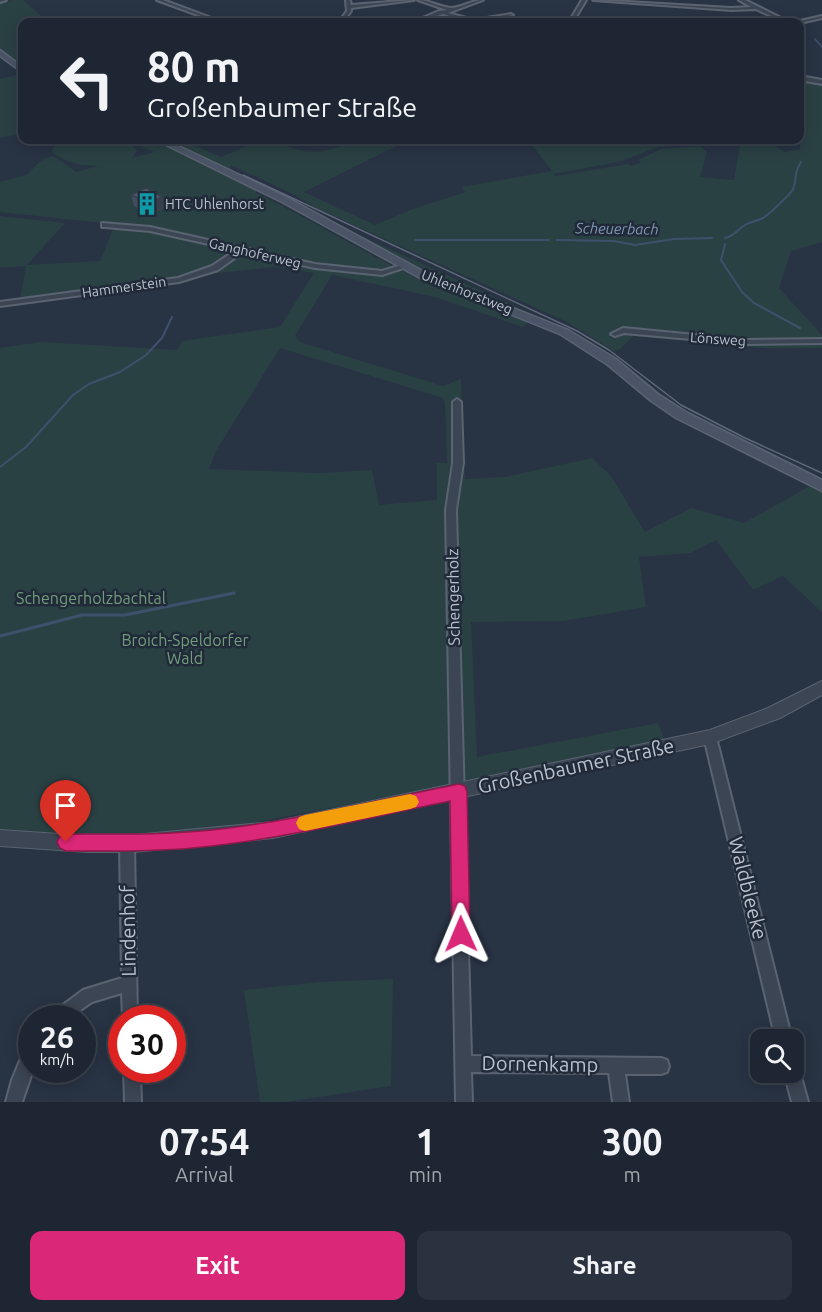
<!DOCTYPE html>
<html lang="en">
<head>
<meta charset="utf-8">
<style>
	body { margin:0; font-family:Ubuntu,sans-serif; background:#2b323f; color:#f1f3f6; height:100vh; display:flex; flex-direction:column; font-size:22px; white-space:nowrap }
	* { box-sizing:border-box; margin:0 }
	p { font-size:20px; color:#a1a5ac }
	.icon { flex:none; width:33px; height:33px; fill:none; stroke:currentColor; stroke-width:2; stroke-linecap:round; stroke-linejoin:round }
	.map { position:relative; height:1102px; overflow:hidden }
	.drawer { display:flex; flex-direction:column; background:#1e2633; flex:1 }
	.drawer>* { flex:none }
	.banner { position:absolute; left:18px; top:18px; width:786px; height:126px; border-radius:12px; box-shadow:0 3px 15px #0003,0 0 0 2px #3c434e; background:#1e2633; color:#f1f3f6; overflow:hidden }
	.controls { position:absolute; left:750px; top:1029px; display:grid; gap:12px }
	.controls a { display:grid; place-items:center; width:54px; height:54px; border-radius:12px; background:#1e2633; box-shadow:0 3px 15px #0003,0 0 0 2px #3c434e; font-size:30px }
	.speed { position:absolute; left:18px; top:1005px; display:flex; gap:12px; font-size:30px; font-weight:700; text-align:center }
	.speed>* { display:grid; place-content:center; width:78px; height:78px; border-radius:50%; background:#1e2633; box-shadow:0 3px 15px #0003,0 0 0 2px #3c434e; line-height:1 }
	.speed small { font-size:15px; font-weight:400 }
	.speed .limit { border:9px solid #d22; background:#fff; color:#111 }
	.pin { position:absolute; display:grid; place-items:center; width:51px; height:51px; color:#fff; margin:-62px -26px; border-radius:50% 50% 50% 0; rotate:-45deg; box-shadow:0 0 6px #0007 }
	.pin .icon { rotate:45deg }
	.me { position:absolute; width:66px; margin:-33px; rotate:359deg; stroke-linejoin:round; filter:drop-shadow(0 0 4px #0008) }
	.turn { display:flex; align-items:center; gap:21px; height:126px; padding:0 30px; font-size:27px }
	.turn .icon { width:78px; height:78px; stroke-width:2.5 }
	.turn b { display:block; font-size:42px; line-height:51px }
	.eta { display:flex; justify-content:space-evenly; align-items:center; height:102px; text-align:center }
	.eta b { font-size:36px; font-weight:600; line-height:42px }
	.action { display:flex; gap:12px; margin-top:auto; padding:12px 30px }
	.action a { flex:1; height:69px; border-radius:12px; background:#db2777; color:#fff; font-size:24px; font-weight:600; line-height:69px; text-align:center }
	.action a+a { background:#2b323f; color:#f1f3f6 }
	.map>svg:first-child { display:block }
</style>
</head>
<body>
<div class="map">
<svg width="822" height="1102" viewBox="0 0 822 1102">
	<rect width="100%" height="100%" fill="#283344"/>
	<path fill="#2a4144" fill-rule="evenodd" d="M 11,0 L 23,0 L 47,21 L 22,22 L 22,33 L 20,34 L 22,37 L 22,67 L 0,47 L 0,3 Z
		M 22,74 L 22,133 L 0,138 L 0,79 Z
		M 800,79 L 814,81 L 822,84 L 822,242 L 791,251 L 779,288 L 822,335 L 822,348 L 764,348 L 633,336 L 620,349 L 614,351 L 567,322 L 314,207 L 301,198 L 231,165 L 230,168 L 235,173 L 166,140 L 182,140 L 221,157 L 261,140 L 294,140 L 283,145 C 307,155 325,153 348,143 L 342,140 L 420,140 L 412,141 L 414,144 L 400,144 L 304,192 L 375,225 L 413,209 L 465,192 L 461,187 L 552,171 L 528,140 L 737,140 L 658,147 L 622,161 L 554,174 L 556,176 L 628,164 L 632,166 L 641,162 L 638,160 L 661,149 L 700,146 L 707,152 L 700,177 L 734,180 L 741,140 L 766,140 L 784,152 L 800,149 Z
		M 66,140 C 88,140 122,132 137,151 L 132,158 L 154,152 L 128,140 L 153,140 L 256,189 L 256,193 C 306,217 353,246 402,271 C 442,292 487,305 530,320 L 523,327 L 435,297 L 332,275 L 295,336 L 300,342 L 443,386 L 461,379 L 465,479 L 505,477 L 592,458 L 611,476 L 645,532 L 691,508 L 744,523 L 808,487 L 812,485 L 822,490 L 822,612 L 783,576 L 753,590 L 716,540 L 691,553 L 639,557 L 646,607 L 564,621 L 471,622 L 477,757 L 658,723 L 666,743 L 216,830 L 88,837 L 0,831 L 0,348 L 41,342 L 177,350 L 182,341 L 280,327 L 314,273 L 276,267 L 181,277 L 20,300 L 26,266 L 0,268 L 0,216 L 65,223 L 27,265 L 100,261 L 113,229 L 156,233 L 216,246 L 220,243 L 151,228 L 0,212 L 0,182 L 26,175 L 43,159 L 54,156 L 76,172 L 98,166 C 77,165 70,164 51,152 L 58,141 ZM 280,348 L 443,398 L 445,404 L 447,463 L 437,463 L 437,500 L 379,505 L 372,470 L 320,473 L 209,469 L 216,451 Z
		M 357,234 L 534,315 L 434,276 Z
		M 393,979 L 391,1086 L 286,1102 L 260,1102 L 244,990 L 321,982 Z"/>
	<g fill="none" stroke-linecap="round" stroke-linejoin="round">
		<path stroke="#3e516c" stroke-width="1.5" d="M 815,39 L 822,47"/>
		<path stroke="#3e516c" stroke-width="2" d="M 725,238 C 734,236 737,230 745,225 C 750,222 757,221 763,218 C 767,216 792,193 793,189 C 798,178 792,176 801,162
			M 415,240 L 549,240
			M 557,240 L 614,241 L 635,245 L 674,239 L 712,238
			M 725,244 L 721,260 L 742,292 L 754,303 L 800,328
			M 0,467 L 26,447 L 73,395 L 89,384 L 120,372 L 146,355 L 162,338 L 172,317"/>
		<path stroke="#3e516c" stroke-width="3" d="M 0,636 L 82,615 L 125,615 L 234,593"/>
		<g stroke="#5a6371" stroke-width="4">
			<path id="minor" d="M 0,0 L 6,0 L 0,2 Z
				M 157,0 L 163,0 L 222,22 L 217,22 Z
				M 346,0 L 350,0 L 351,5 L 414,0 L 351,8 L 351,11 L 343,22 L 339,22 L 347,11 Z
				M 418,0 C 429,0 439,7 451,8 C 461,8 472,0 483,0 L 448,13 L 474,20 L 511,14 L 513,15 L 479,22 L 470,22 L 443,14 L 418,22 L 413,22 L 439,11 L 447,10 Z
				M 582,0 L 586,0 L 573,22 L 569,22 Z
				M 593,0 L 731,8 L 751,7 L 739,0 L 745,0 L 789,22 L 784,22 L 756,9 L 731,10 Z
				M 822,16 L 822,18 L 800,23 L 795,22 Z
				M 800,76 L 822,80 L 822,84 L 800,80 Z
				M 102,223 L 150,227 L 315,264 L 382,271 L 405,264 L 409,266 L 382,275 L 315,268 L 243,252 L 218,270 L 179,282 L 0,306 L 0,302 L 178,278 L 212,266 L 236,250 L 150,231 L 105,227 L 102,227 Z
				M 623,328 L 747,340 L 822,339 L 822,343 L 747,344 L 624,333 L 615,336 L 611,334 Z
				M 457,399 L 461,402 L 463,463 L 456,510 L 471,1056 L 661,1058 L 667,1060 L 669,1066 L 667,1072 L 661,1074 L 625,1074 L 629,1102 L 613,1102 L 609,1073 L 471,1072 L 472,1102 L 456,1102 L 446,510 L 453,463 L 453,402 Z
				M 710,732 L 714,733 L 716,737 L 792,1040 L 776,1040 L 704,737 L 706,733 Z
				M 127,836 L 132,838 L 134,843 L 137,1018 L 123,1018 L 122,993 L 92,1002 L 69,1018 L 50,1018 L 52,1013 L 83,990 L 122,978 L 120,843 L 122,838 Z
				M 32,1044 L 33,1070 L 22,1102 L 6,1102 L 12,1080 L 26,1046 Z
				M 794,1065 L 798,1066 L 808,1102 L 792,1102 L 784,1072 L 794,1072 Z
				M 124,1070 L 140,1070 L 141,1102 L 125,1102 Z"/>
		</g>
		<g stroke="#5a6371" stroke-width="2">
			<path id="tertiary" d="M 822,681 L 822,695 L 780,718 L 710,744 L 273,838 L 134,852 L 88,852 L 0,846 L 0,830 L 88,836 L 134,835 L 273,822 L 710,730 L 768,708 Z"/>
		</g>
		<g stroke="#5a6371" stroke-width="3">
			<path id="secondary" d="M 0,50 L 22,67 L 22,72 L 0,56 Z
				M 156,140 L 166,140 L 288,198 L 428,274 L 568,330 L 616,359 L 658,394 L 686,412 L 822,480 L 822,491 L 676,418 L 650,400 L 608,365 L 560,334 L 420,278 L 282,202 Z"/>
		</g>
		<use href="#minor" fill="#3c4553" fill-rule="evenodd"/>
		<use href="#tertiary" fill="#3c4553" fill-rule="evenodd"/>
		<use href="#secondary" fill="#4a5466" fill-rule="evenodd"/>
		<path stroke="#5e697a" stroke-width="1.5" d="M 243,175 L 577,331 L 609,350 L 681,405 L 745,438 L 822,473"/>
	</g>
	<path fill="#434d5d" d="M 131,195 L 162,197 L 164,208 L 155,212 L 149,209 L 144,211 L 134,206 Z"/>
	<path fill="#373f4c" d="M 162,197 L 164,208 L 155,212 L 153,201 Z
		M 147,198 L 149,209 L 144,211 L 142,200 Z"/>
	<path fill="#4e5a6c" stroke="#373f4c" stroke-width="1.5" d="M 146,188 L 162,197 L 153,201 L 147,198 L 142,200 L 131,195 Z"/>
	<path fill="#db2777" stroke="#8e194d" stroke-width="1.5" d="M 459,784 L 465,786 L 467,792 L 470,934 L 468,940 L 461,943 L 454,940 L 452,934 L 450,801 C 371,817 292,837 212,846 C 164,852 115,851 66,851 L 60,848 L 57,842 L 60,836 L 66,834 C 115,834 164,835 212,830 C 295,821 377,800 459,784 Z"/>
	<path fill="#f59e0b" d="M 410,794 L 416,796 L 419,802 L 416,807 L 410,809 L 305,831 L 299,829 L 296,823 L 299,817 L 305,815 Z"/>
	<defs>
		<g id="building-bare" transform="scale(1.8)"><path d="M-4-6H4V6H1V3H-1V6H-4ZM-2.5-4.3h1.7v1.8h-1.7ZM.8-4.3h1.7v1.8H.8ZM-2.5-1h1.7V.8h-1.7ZM.8-1h1.7V.8H.8Z" fill="#0f9aa8" stroke="#212a39" stroke-width="2.5" paint-order="stroke"/></g>
	</defs>
	<g fill-rule="evenodd">
		<use href="#building-bare" x="147" y="204"/>
	</g>
	<g text-anchor="middle" stroke-width="5" stroke-linejoin="round" paint-order="stroke">
		<g font-size="14" fill="#b9c1cd" stroke="#212a39" text-anchor="start">
			<text x="165" y="209">HTC Uhlenhorst</text>
		</g>
		<g font-size="14" fill="#b9c1cd" stroke="#212a39">
			<text transform="translate(255 253) rotate(13)" y="5">Ganghoferweg</text>
			<text transform="translate(124 287) rotate(-8)" y="5">Hammerstein</text>
			<text transform="translate(467 292) rotate(22)" y="5">Uhlenhorstweg</text>
			<text transform="translate(718 339) rotate(4)" y="5">Lönsweg</text>
		</g>
		<g font-size="15" font-style="italic" fill="#8197b3" stroke="#212a39">
			<text transform="translate(617 229) rotate(1)" y="5">Scheuerbach</text>
		</g>
		<g font-size="16" fill="#b9c1cd" stroke="#212a39">
			<text transform="translate(453 597) rotate(-91)" y="6">Schengerholz</text>
		</g>
		<g font-size="16" fill="#719d7b" stroke="#212a39">
			<text x="91" y="604">Schengerholzbachtal</text>
			<text x="185" y="646">Broich-Speldorfer<tspan x="185" dy="18">Wald</tspan></text>
		</g>
		<g font-size="20" fill="#b9c1cd" stroke="#212a39">
			<text transform="translate(576 766) rotate(-12)" y="7">Großenbaumer Straße</text>
			<text transform="translate(748 888) rotate(76)" y="7">Waldbleeke</text>
			<text transform="translate(128 931) rotate(-91)" y="7">Lindenhof</text>
			<text transform="translate(540 1064) rotate(1)" y="7">Dornenkamp</text>
		</g>
	</g>
</svg>
<div class="controls">
<a><svg class="icon" aria-label="search" viewBox="0 0 24 24"><circle cx="10" cy="10" r="6"/><path d="M15 15l6 6"/></svg></a>
</div>
<div class="speed"><div>26<small>km/h</small></div><div class="limit">30</div></div>
<div class="pin" style="left:66px;top:842px;background:#d93025"><svg class="icon" aria-label="arrive" viewBox="0 0 24 24"><path d="M6 21V4h12l-3 4 3 4H6"/></svg></div>
<svg class="me" style="left:461px;top:934px" viewBox="-20 -20 40 40"><path d="M0-17L14 15 0 8-14 15z" fill="#db2777" stroke="#fff" stroke-width="4"/></svg>
<div class="banner">
<div class="turn"><svg class="icon" aria-label="left" viewBox="0 0 24 24"><path d="M17 20v-9H6M10 6l-5 5 5 5"/></svg><div><b>80 m</b>Großenbaumer Straße</div></div>
</div>
</div>
<section class="drawer">
<div class="eta">
<div><b>07:54</b><p>Arrival</p></div>
<div><b>1</b><p>min</p></div>
<div><b>300</b><p>m</p></div>
</div>
<div class="action"><a>Exit</a><a>Share</a></div>
</section>
</body>
</html>
